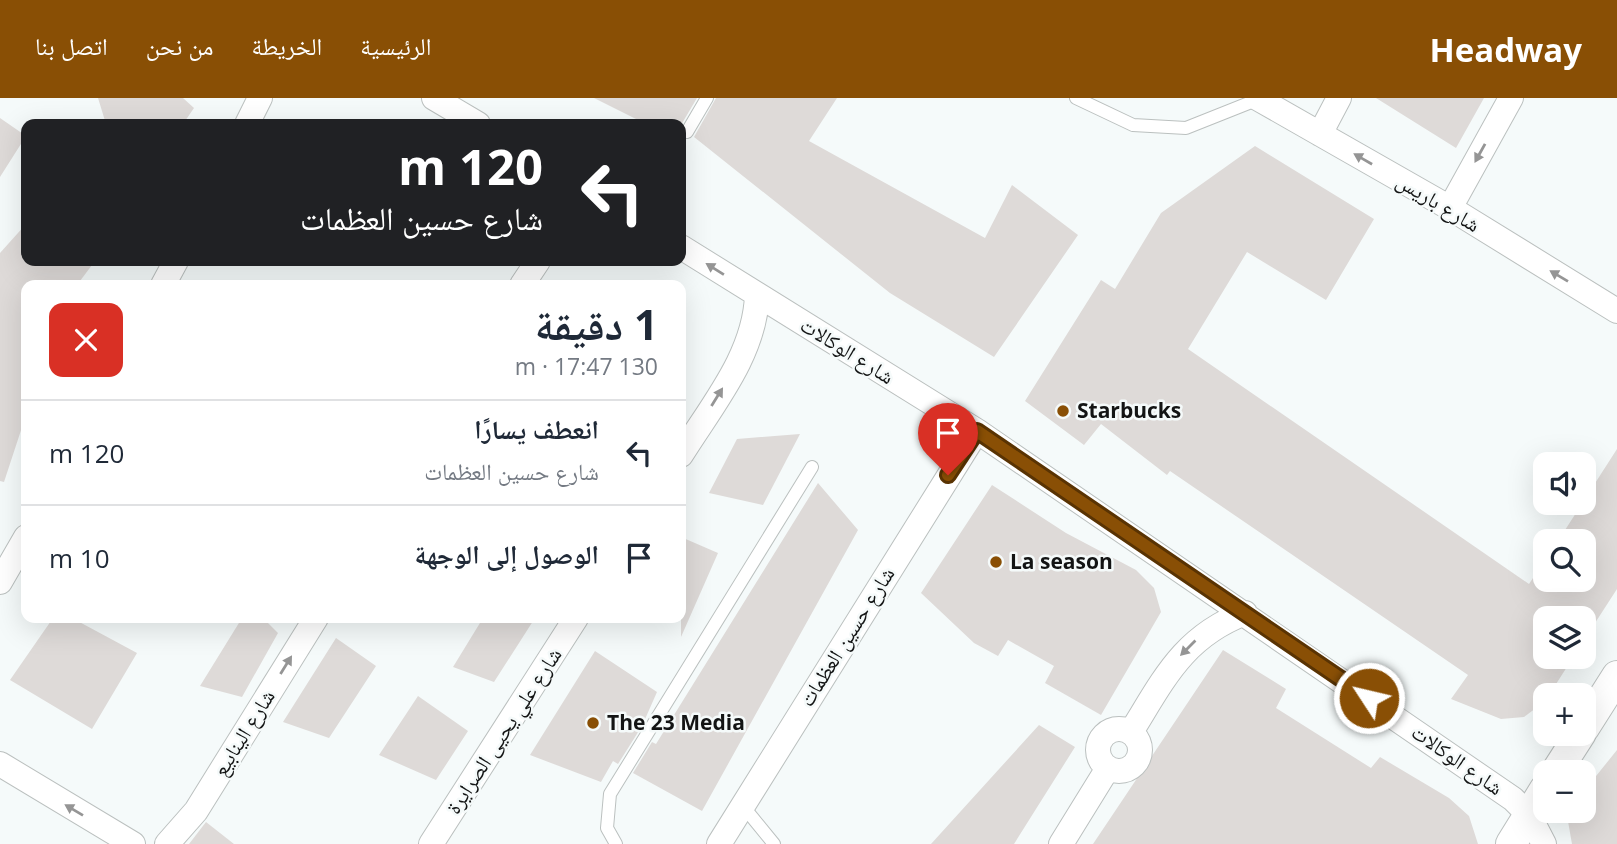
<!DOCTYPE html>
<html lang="ar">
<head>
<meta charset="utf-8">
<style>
	body { margin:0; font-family:"Open Sans","Noto Naskh Arabic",sans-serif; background:#f6f6f7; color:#1f2937; direction:rtl; height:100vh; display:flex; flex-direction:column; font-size:26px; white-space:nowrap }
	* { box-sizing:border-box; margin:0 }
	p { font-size:23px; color:#747a83 }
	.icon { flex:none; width:38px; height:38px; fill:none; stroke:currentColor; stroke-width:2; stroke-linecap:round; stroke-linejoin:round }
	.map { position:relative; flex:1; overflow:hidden; direction:ltr }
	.sheet { position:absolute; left:21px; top:182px; width:665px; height:343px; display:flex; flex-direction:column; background:#fff; border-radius:14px; box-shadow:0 7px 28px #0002; direction:rtl }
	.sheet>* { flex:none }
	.guide { position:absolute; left:21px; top:21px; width:665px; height:147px; border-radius:14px; box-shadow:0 7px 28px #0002; direction:rtl; background:#202124; color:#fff; overflow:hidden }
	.tools { position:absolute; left:1533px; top:354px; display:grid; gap:14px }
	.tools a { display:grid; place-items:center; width:63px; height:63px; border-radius:14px; background:#fff; box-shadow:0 7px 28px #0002; font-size:35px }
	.pin { position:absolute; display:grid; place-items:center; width:60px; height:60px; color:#fff; margin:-72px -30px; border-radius:50% 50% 50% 0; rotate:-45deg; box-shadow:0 0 7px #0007 }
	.pin .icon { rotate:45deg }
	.me { position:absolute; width:77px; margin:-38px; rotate:305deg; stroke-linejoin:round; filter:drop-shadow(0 0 5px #0008) }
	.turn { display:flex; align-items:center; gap:24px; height:147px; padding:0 28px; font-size:32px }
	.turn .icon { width:91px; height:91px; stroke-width:2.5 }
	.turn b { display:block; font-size:49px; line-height:60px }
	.round { display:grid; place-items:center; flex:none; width:74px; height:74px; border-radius:14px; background:#f6f6f7 }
	.headline { display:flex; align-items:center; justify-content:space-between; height:119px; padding:0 28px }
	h1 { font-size:42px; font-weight:700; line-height:52px }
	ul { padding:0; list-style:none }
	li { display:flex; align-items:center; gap:21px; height:105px; padding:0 28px; border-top:2px solid #e0e1e3 }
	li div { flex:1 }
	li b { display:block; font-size:26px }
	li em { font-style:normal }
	header { display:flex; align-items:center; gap:42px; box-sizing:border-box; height:98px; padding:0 35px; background:#894f05; color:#fff }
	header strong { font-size:33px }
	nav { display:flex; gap:38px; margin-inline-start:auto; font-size:24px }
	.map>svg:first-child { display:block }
</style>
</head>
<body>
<header>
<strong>Headway</strong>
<nav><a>الرئيسية</a><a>الخريطة</a><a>من نحن</a><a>اتصل بنا</a></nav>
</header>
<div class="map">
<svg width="1617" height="746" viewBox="0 0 1617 746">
	<rect width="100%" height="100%" fill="#f5fafa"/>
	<path fill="#dedad8" d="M 98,0 L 183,0 L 194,10 L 183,26 L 106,26 Z
		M 594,0 L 697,0 L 681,27 L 646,26 Z
		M 716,0 L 837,0 L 809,43 L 985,140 L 1012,87 L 1078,137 L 994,259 L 890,195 L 694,39 Z
		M 1376,0 L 1484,0 L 1456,50 Z
		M 0,20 L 26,38 L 0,79 Z
		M 1255,48 L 1374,121 L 1326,202 L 1247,154 L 1188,251 L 1529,486 L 1545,462 L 1545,481 L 1584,481 L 1584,443 L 1558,443 L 1617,351 L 1617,491 L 1584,542 L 1584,520 L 1545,520 L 1545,558 L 1574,558 L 1549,597 L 1545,597 L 1544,604 L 1524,619 L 1501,621 L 1451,601 L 1468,577 L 1170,373 L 1167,377 L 1101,326 L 1084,347 L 1025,303 L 1101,182 L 1115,191 L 1161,115 Z
		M 26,126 L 26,163 L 95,163 L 77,187 L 26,187 L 26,317 L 4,384 L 0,383 L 0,155 Z
		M 800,336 L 763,407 L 709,395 L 737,341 Z
		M 818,385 L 858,432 L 702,713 L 633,675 L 652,644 L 656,646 Z
		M 992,387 L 1066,435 L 1136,472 L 1154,490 L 1161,514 L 1101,617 L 1045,585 L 1054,568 L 1008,542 L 998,558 L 974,545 L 921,495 Z
		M 681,439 L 718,455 L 681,539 Z
		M 53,520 L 72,520 L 137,555 L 92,631 L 10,582 Z
		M 242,520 L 263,520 L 278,535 L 242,599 L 200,588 Z
		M 483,520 L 535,520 L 494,584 L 453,569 Z
		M 336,540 L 376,568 L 329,640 L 283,624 Z
		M 1223,552 L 1286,591 L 1276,610 L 1371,670 L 1380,659 L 1449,700 L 1469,718 L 1478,746 L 1093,746 Z
		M 595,553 L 657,594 L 642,628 L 618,666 L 613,663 L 601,684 L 530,657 Z
		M 418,598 L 468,633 L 436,682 L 379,657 Z
		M 1039,627 L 1075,649 L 1014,746 L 931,746 Z
		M 1617,652 L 1617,746 L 1572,746 L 1566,712 L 1584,712 L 1584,693 Z
		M 206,724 L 234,746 L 189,746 Z"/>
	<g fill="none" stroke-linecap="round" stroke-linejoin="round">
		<g stroke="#bbc0bf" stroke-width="14">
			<path id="service" d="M 1076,0 L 1133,27 L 1186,30 L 1259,1
				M 687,34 L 707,0
				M 743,708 L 774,746
				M 616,746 L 607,730 L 610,696 L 812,369"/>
		</g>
		<g stroke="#bbc0bf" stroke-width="26">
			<path id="minor" d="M 434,0 L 478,26
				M 1257,0 L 1450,110 L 1617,213
				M 247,26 L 260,0
				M 1320,36 L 1339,0
				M 1450,110 L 1511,0
				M 681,149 L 977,333 L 1513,701 L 1529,717 L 1544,746
				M 163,187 L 176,163
				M 522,187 L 538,163
				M 681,357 C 712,307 755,257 757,197
				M 0,484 L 26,439
				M1098 652a21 21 0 1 1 42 0a21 21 0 1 1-42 0Z
				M 1131,634 C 1164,581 1183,539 1245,515
				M 0,666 L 133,746
				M 167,746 L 196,713 L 316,520
				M 431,746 L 576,520
				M 719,746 L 977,333
				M 1061,746 L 1108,670"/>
		</g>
		<g stroke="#bbc0bf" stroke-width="32">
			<path id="tertiary" d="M 1584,630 L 1617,578
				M 1556,674 L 1581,635
				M 1511,746 L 1545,691"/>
		</g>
		<use href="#service" stroke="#fff" stroke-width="12"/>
		<use href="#minor" stroke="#fff" stroke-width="24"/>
		<use href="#tertiary" stroke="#fff" stroke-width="30"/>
	</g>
	<defs><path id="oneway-solid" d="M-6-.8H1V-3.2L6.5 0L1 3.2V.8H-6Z" transform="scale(1.75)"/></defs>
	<g fill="#959595">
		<use href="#oneway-solid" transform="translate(1480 55) rotate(119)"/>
		<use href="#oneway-solid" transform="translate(1363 61) rotate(-150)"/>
		<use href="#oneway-solid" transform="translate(715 171) rotate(-148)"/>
		<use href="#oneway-solid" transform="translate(1559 178) rotate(-149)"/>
		<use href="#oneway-solid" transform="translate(717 299) rotate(-58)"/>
		<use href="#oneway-solid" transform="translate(1188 550) rotate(135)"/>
		<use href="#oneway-solid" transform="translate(286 567) rotate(-58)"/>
		<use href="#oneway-solid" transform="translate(74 712) rotate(-149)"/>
	</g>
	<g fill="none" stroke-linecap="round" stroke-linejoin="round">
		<g stroke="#593303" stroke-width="18">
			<path id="route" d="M 948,377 L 977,333 L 1369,600"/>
		</g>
		<use href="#route" stroke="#894f05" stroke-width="12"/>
	</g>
	<g fill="#894f05" stroke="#f5fafa" stroke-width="2.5">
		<circle cx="1063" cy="313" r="7"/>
		<circle cx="996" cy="464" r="7"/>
		<circle cx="593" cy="625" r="7"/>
	</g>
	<g text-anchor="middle" stroke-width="5" stroke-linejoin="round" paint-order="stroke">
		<g font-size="21" fill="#131414" stroke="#f5fafa">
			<text transform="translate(1438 105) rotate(31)" y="7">شارع باريس</text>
			<text transform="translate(847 253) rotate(32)" y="7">شارع الوكالات</text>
			<text transform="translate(847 539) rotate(-58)" y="7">شارع حسين العظمات</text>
			<text transform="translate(504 633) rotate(-57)" y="7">شارع علي يحيى الصرايرة</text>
			<text transform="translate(244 635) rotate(-58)" y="7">شارع الينابيع</text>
			<text transform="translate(1457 662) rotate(35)" y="7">شارع الوكالات</text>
		</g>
		<g font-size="21" font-weight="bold" fill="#131414" stroke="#f5fafa" text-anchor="start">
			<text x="1077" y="320">Starbucks</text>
			<text x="1010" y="471">La season</text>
			<text x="607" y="632">The 23 Media</text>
		</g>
	</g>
</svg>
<div class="tools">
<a><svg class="icon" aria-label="sound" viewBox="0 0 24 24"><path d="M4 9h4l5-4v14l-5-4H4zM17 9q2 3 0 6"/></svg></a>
<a><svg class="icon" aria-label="search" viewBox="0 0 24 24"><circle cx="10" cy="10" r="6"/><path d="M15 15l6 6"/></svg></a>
<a><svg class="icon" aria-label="layers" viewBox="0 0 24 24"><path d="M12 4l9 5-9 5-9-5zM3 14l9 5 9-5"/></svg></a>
<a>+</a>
<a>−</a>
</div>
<div class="pin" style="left:948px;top:377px;background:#d93025"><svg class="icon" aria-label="arrive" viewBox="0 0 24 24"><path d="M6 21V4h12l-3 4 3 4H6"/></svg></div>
<svg class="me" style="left:1369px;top:600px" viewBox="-20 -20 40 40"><circle r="17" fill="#894f05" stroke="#fff" stroke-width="3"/><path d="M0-11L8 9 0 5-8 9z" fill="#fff"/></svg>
<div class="guide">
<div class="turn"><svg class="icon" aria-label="left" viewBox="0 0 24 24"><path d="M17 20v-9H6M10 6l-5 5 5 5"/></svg><div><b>120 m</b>شارع حسين العظمات</div></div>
</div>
<section class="sheet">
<div class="headline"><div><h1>1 دقيقة</h1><p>130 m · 17:47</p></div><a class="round" style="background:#d93025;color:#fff"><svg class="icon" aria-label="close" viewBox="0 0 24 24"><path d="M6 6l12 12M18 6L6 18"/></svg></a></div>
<ul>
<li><svg class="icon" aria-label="left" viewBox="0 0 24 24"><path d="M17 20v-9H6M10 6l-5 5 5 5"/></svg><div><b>انعطف يسارًا</b><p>شارع حسين العظمات</p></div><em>120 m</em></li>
<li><svg class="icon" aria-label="arrive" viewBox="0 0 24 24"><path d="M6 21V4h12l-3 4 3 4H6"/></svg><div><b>الوصول إلى الوجهة</b></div><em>10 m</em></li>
</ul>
</section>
</div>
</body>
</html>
